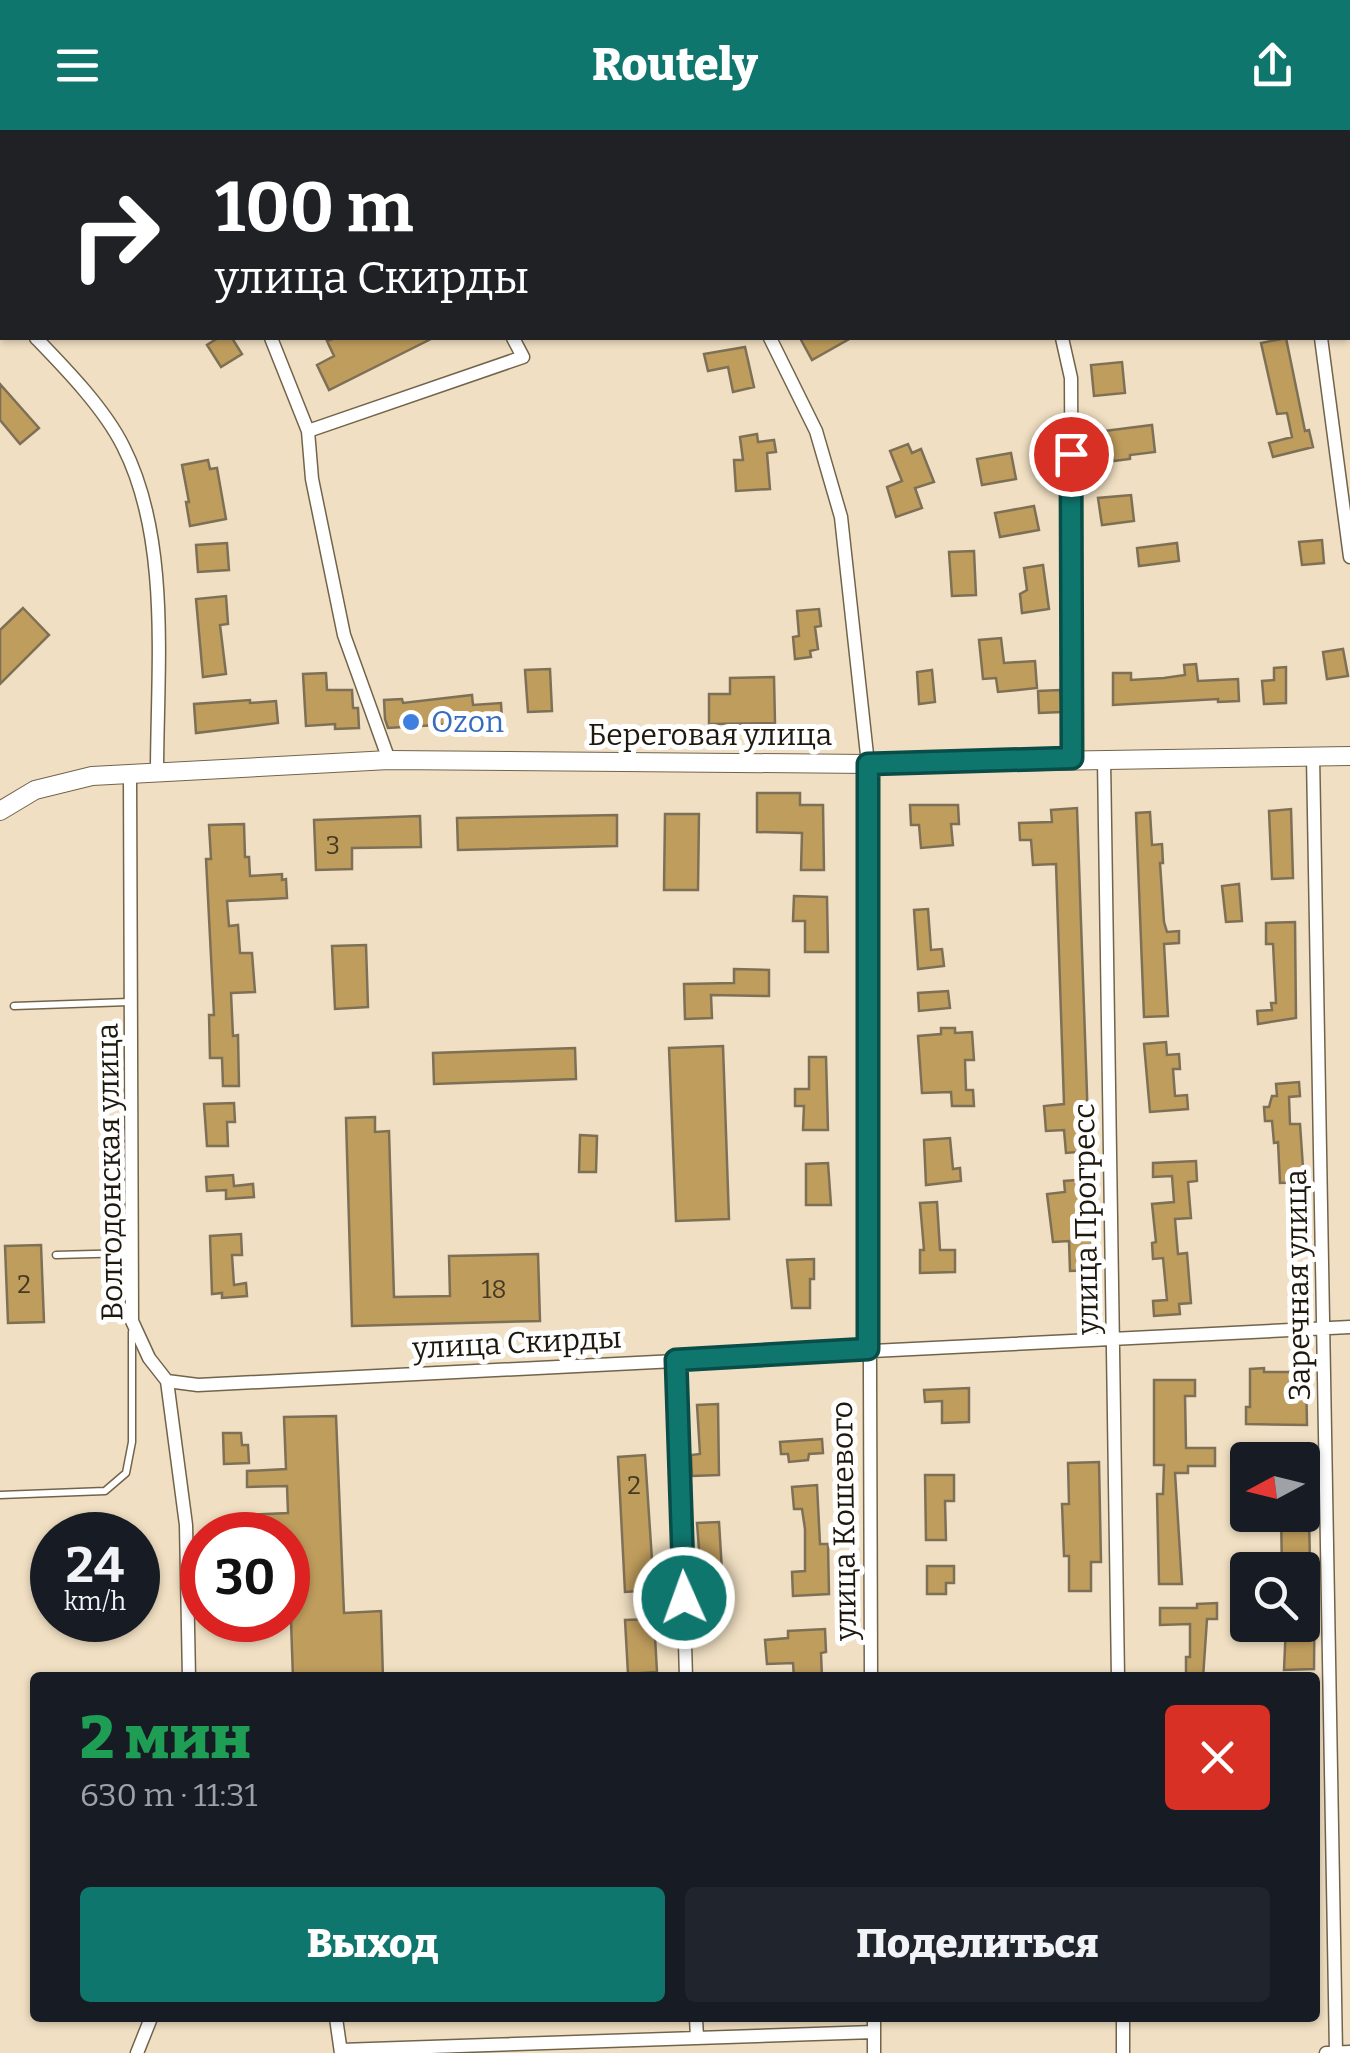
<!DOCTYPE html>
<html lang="ru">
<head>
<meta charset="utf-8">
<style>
	body { margin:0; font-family:Bitter,serif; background:#20242c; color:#f1f3f6; height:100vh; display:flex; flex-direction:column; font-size:38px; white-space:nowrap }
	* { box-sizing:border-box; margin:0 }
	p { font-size:32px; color:#9ea1a6 }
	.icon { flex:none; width:55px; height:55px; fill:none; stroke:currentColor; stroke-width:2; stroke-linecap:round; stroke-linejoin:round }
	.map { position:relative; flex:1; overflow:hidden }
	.details { position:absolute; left:30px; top:1542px; width:1290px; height:350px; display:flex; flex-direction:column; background:#171b24; border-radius:10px; box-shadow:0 2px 8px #0004 }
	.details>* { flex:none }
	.hud { position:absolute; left:0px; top:0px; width:1350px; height:210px; box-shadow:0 2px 8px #0004; background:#202124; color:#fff; overflow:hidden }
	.needle { width:65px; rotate:263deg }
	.controls { position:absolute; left:1230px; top:1312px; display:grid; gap:20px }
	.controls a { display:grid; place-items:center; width:90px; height:90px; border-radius:10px; background:#171b24; box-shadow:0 2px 8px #0004; font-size:50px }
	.speed { position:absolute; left:30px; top:1382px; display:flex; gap:20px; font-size:50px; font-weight:700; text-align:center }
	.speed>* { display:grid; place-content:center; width:130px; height:130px; border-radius:50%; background:#171b24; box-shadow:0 2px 8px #0004; line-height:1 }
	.speed small { font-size:25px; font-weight:400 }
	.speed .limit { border:15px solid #d22; background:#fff; color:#111 }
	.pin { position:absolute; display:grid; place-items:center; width:85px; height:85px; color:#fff; margin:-42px; border:5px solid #fff; border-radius:50%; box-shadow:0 2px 10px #0007 }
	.me { position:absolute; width:110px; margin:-55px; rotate:358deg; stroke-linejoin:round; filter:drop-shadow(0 0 8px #0008) }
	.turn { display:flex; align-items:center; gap:35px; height:210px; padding:0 50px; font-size:45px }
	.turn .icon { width:130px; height:130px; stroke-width:2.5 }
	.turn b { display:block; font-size:70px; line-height:85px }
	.round { display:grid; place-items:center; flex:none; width:105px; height:105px; border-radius:10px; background:#20242c }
	.headline { display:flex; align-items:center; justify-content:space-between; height:170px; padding:0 50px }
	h1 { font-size:60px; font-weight:800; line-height:75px; color:#1e9e55 }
	.button { display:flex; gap:20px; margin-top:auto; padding:20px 50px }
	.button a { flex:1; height:115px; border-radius:10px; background:#0f766e; color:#fff; font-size:40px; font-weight:800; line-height:115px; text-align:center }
	.button a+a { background:#20242c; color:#f1f3f6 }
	header { display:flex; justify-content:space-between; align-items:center; height:130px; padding:0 50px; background:#0f766e; color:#fff; font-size:45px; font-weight:800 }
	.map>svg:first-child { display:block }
</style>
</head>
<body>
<header><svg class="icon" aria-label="menu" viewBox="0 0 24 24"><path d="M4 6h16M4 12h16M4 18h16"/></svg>Routely<svg class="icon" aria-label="share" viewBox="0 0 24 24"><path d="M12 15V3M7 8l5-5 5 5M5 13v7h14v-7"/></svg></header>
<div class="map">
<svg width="1350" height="1923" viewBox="0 0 1350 1923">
	<rect width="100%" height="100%" fill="#f0dfc2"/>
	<path fill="#bf9d5d" stroke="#7e7056" stroke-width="2.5" d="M 218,208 L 232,208 L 242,224 L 221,237 L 207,215 Z
		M 335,208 L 433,208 L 329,260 L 317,235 L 334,226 L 327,211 Z
		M 800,208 L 851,208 L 812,230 Z
		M 1286,208 L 1305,301 L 1309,300 L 1313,317 L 1273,327 L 1269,313 L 1292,307 L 1287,283 L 1277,284 L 1261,213 Z
		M 745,217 L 754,257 L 733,262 L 728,237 L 708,241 L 704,224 Z
		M 1122,232 L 1125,263 L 1094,266 L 1091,235 Z
		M 0,254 L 39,298 L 20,314 L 0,290 Z
		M 1152,295 L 1155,322 L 1130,325 L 1130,329 L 1113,331 L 1112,325 L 1105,326 L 1104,315 L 1097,316 L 1096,302 Z
		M 757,304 L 758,312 L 774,310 L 776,322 L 767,323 L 770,359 L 736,361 L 734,330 L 743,330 L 740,307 Z
		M 908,314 L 912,323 L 921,319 L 934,352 L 915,358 L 922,378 L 896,387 L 887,357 L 902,351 L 890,321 Z
		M 1011,323 L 1016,349 L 982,355 L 977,329 Z
		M 208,330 L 210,339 L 217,338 L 226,389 L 190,396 L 186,372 L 189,372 L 182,335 Z
		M 1131,365 L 1134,391 L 1102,395 L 1098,368 Z
		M 1034,376 L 1039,400 L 1000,407 L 995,383 Z
		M 1322,410 L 1324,433 L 1302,435 L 1299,412 Z
		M 227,413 L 229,440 L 198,442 L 196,415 Z
		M 1177,413 L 1179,431 L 1139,436 L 1137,418 Z
		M 974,421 L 976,465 L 952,466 L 949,422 Z
		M 1043,435 L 1049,479 L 1022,483 L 1020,464 L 1027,460 L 1024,438 Z
		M 226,466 L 228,494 L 220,495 L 226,544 L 203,547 L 196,469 Z
		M 23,478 L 49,505 L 0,554 L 0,500 Z
		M 819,479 L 821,496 L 815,497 L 818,519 L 810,521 L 811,527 L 795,529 L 793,507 L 799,506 L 797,481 Z
		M 1001,508 L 1004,533 L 1035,531 L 1037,558 L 998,562 L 996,548 L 983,549 L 979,510 Z
		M 1343,519 L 1348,546 L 1327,549 L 1323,522 Z
		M 1196,534 L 1198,551 L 1238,549 L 1239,571 L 1218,572 L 1218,569 L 1113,575 L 1113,543 L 1131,543 L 1131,550 L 1164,548 L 1185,545 L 1184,535 Z
		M 1286,537 L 1286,573 L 1264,574 L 1262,551 L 1274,550 L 1274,538 Z
		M 550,539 L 552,581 L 528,582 L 525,540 Z
		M 932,540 L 935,572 L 919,574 L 917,542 Z
		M 326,543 L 327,560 L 352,560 L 353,578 L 358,578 L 359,598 L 335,599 L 335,594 L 306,596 L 303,544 Z
		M 774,547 L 775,593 L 709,594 L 709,564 L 730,564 L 730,548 Z
		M 1060,560 L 1062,582 L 1039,583 L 1038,561 Z
		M 472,565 L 473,575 L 501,573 L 502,591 L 388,598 L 385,589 L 384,570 L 402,569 L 403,573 Z
		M 250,570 L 250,573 L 276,571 L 278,593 L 196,603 L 194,574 Z
		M 757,663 L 800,663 L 800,675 L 823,675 L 824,740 L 801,740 L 802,703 L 757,702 Z
		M 910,675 L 958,675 L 959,694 L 951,694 L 953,715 L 921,718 L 919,695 L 911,695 Z
		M 1077,678 L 1089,1021 L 1066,1023 L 1064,1000 L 1046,1001 L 1044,976 L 1064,974 L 1056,734 L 1033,735 L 1031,710 L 1020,710 L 1019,693 L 1052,692 L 1051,680 Z
		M 1291,679 L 1293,748 L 1272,749 L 1269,681 Z
		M 1150,682 L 1152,715 L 1162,714 L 1163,733 L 1160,733 L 1164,792 L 1167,802 L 1179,801 L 1179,813 L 1164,814 L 1168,886 L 1144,887 L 1136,683 Z
		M 665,684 L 699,684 L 698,760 L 664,760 Z
		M 617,685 L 617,716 L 458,720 L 457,688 Z
		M 420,686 L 421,717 L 352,718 L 352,739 L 316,740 L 314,690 Z
		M 244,694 L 245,727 L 249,727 L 250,746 L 282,744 L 282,750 L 286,749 L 287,768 L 227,771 L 229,796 L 238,795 L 240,823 L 252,823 L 255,862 L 231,863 L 233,906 L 238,905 L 239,956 L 223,956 L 222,928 L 210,928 L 209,885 L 214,885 L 206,729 L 211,729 L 209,695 Z
		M 1239,754 L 1242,791 L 1226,792 L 1222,756 Z
		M 794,766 L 827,767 L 828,822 L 805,822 L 805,791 L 793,791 Z
		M 928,779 L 931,820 L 942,819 L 944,836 L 918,839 L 914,780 Z
		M 1295,792 L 1296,888 L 1258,894 L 1257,881 L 1272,880 L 1271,873 L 1276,873 L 1273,814 L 1266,814 L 1266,793 Z
		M 366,815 L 368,877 L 335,879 L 332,816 Z
		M 734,839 L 769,840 L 769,866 L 711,865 L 712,888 L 685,889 L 684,854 L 734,853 Z
		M 948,861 L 950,878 L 919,881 L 918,863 Z
		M 941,898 L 955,898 L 955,903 L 972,902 L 974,930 L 965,930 L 966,960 L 973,960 L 974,976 L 952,976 L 951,962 L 922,963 L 918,906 L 941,904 Z
		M 1166,912 L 1167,925 L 1179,924 L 1180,939 L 1173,939 L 1175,966 L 1187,965 L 1188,979 L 1150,982 L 1144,914 Z
		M 723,916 L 729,1089 L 676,1091 L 669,918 Z
		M 575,918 L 576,949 L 434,954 L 433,923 Z
		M 809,927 L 826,927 L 828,1000 L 803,1000 L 804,976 L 795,976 L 795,959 L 809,959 Z
		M 1299,952 L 1300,966 L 1289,967 L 1290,994 L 1300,994 L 1304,1052 L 1280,1053 L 1278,1012 L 1274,1013 L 1272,991 L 1265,991 L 1264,977 L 1269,977 L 1272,966 L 1277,966 L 1276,954 Z
		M 234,973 L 235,992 L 227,992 L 228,1016 L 207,1016 L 204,974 Z
		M 375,987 L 375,1002 L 389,1001 L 394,1167 L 450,1166 L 449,1126 L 538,1124 L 540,1191 L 352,1196 L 346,988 Z
		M 580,1005 L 597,1006 L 596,1042 L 579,1042 Z
		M 950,1008 L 953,1039 L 960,1038 L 961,1051 L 926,1055 L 924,1010 Z
		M 1196,1031 L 1197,1051 L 1188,1052 L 1191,1088 L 1175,1089 L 1178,1124 L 1187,1123 L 1191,1173 L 1179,1174 L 1180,1184 L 1154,1186 L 1153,1171 L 1167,1170 L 1163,1128 L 1153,1129 L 1152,1113 L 1156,1112 L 1152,1074 L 1174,1072 L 1172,1046 L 1153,1047 L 1153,1033 Z
		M 828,1033 L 831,1075 L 806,1075 L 806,1034 Z
		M 233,1045 L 234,1056 L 253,1054 L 254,1067 L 226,1069 L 226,1060 L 207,1061 L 206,1047 Z
		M 1089,1049 L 1094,1140 L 1070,1141 L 1069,1111 L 1053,1112 L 1047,1064 L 1065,1062 L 1064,1051 Z
		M 937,1072 L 940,1120 L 955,1120 L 955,1142 L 920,1143 L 920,1120 L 924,1120 L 920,1073 Z
		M 241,1104 L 242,1125 L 232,1125 L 234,1155 L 246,1153 L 247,1166 L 222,1168 L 222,1163 L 212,1164 L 210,1106 Z
		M 41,1115 L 44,1192 L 8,1193 L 5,1116 Z
		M 814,1129 L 814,1149 L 810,1149 L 810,1178 L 792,1178 L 787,1130 Z
		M 1264,1238 L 1264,1242 L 1306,1242 L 1307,1295 L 1246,1294 L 1246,1277 L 1250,1277 L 1250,1239 Z
		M 1154,1250 L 1195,1250 L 1195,1266 L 1185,1266 L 1186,1318 L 1215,1318 L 1215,1336 L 1188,1336 L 1188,1343 L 1175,1343 L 1182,1454 L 1159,1454 L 1157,1364 L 1163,1364 L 1164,1335 L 1154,1335 Z
		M 969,1258 L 969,1292 L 942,1293 L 942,1271 L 925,1272 L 924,1260 Z
		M 718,1274 L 719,1345 L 692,1346 L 691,1325 L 700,1324 L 697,1275 Z
		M 336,1286 L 344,1483 L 381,1481 L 383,1548 L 293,1548 L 288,1405 L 241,1405 L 240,1385 L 288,1383 L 287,1356 L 247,1357 L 247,1341 L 286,1339 L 284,1287 Z
		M 223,1303 L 241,1303 L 242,1315 L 248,1315 L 249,1333 L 224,1334 Z
		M 822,1309 L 823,1323 L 809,1324 L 808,1330 L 789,1332 L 788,1324 L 781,1324 L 780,1312 Z
		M 645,1325 L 654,1460 L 625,1462 L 618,1327 Z
		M 1099,1332 L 1101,1432 L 1091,1432 L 1091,1461 L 1069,1461 L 1069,1426 L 1064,1426 L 1062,1374 L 1069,1374 L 1068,1333 Z
		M 925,1345 L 954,1345 L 954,1371 L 945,1371 L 946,1410 L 926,1410 Z
		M 817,1355 L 820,1414 L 828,1414 L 829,1464 L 793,1466 L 792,1442 L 805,1441 L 805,1399 L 802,1379 L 794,1379 L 792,1357 Z
		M 1281,1385 L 1309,1385 L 1310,1435 L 1315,1435 L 1314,1539 L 1284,1540 L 1286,1495 L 1302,1495 L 1302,1440 L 1282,1440 Z
		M 719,1392 L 723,1457 L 702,1458 L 697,1393 Z
		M 927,1436 L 954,1436 L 954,1453 L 946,1453 L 946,1464 L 927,1464 Z
		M 1217,1473 L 1217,1489 L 1207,1489 L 1203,1548 L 1186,1548 L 1186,1527 L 1190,1527 L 1190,1494 L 1160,1495 L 1160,1478 L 1197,1478 L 1197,1474 Z
		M 654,1489 L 657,1542 L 628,1544 L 625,1490 Z
		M 825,1499 L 826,1522 L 821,1523 L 822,1548 L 794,1548 L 793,1533 L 767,1534 L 765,1510 L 788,1508 L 788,1501 Z"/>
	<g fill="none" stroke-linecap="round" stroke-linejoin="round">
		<g stroke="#72644a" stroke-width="9">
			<path id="lane" d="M 14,876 L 129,872
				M 56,1125 L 131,1123
				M 0,1365 L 105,1361 L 126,1343 L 132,1312 L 132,1202"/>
		</g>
		<g stroke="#72644a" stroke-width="15">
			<path id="street" d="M 132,0 L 134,2
				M 396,0 L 398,2
				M 662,0 L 664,2
				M 1012,0 L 1013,2
				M 1294,0 L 1294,2
				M 0,170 L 2,172
				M 36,208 C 65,238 104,278 123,316 C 171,410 157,539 157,643
				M 271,208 L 308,301 L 312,349 L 344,505 L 389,630
				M 770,208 L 816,301 L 841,387 L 868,634 L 871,1548
				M 1062,208 L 1071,248 L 1073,628
				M 1321,208 L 1350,427
				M 308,301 L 523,227 L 513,208
				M 1313,626 L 1336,1923
				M 1104,629 L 1118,1548
				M 130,645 L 132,1191 L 149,1228 L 167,1251 L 186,1395 L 189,1548
				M 677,1230 L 686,1548
				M 167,1251 L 198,1255 L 1350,1197
				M 336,1888 L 341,1923
				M 696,1888 L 697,1908
				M 1123,1888 L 1123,1923
				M 341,1920 L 874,1902
				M 137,1923 L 151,1888
				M 874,1923 L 874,1888
				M 1326,1923 L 1350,1922"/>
		</g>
		<g stroke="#72644a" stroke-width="20">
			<path id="secondary" d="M 0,681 L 35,660 L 92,646 L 389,630 L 868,634 L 1350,626"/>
		</g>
		<use href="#lane" stroke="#fff" stroke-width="6"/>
		<use href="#street" stroke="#fff" stroke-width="12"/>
		<use href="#secondary" stroke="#fff" stroke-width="18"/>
	</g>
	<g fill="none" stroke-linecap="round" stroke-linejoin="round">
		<g stroke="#0a4d48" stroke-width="25">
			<path id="route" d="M 684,1468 L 676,1230 L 868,1219 L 868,634 L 1072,628 L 1071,324"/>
		</g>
		<use href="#route" stroke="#0f766e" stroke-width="18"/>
	</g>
	<circle fill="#3f7fe0" stroke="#fff" stroke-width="4" cx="411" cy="592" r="10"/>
	<g text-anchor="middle" stroke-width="10" stroke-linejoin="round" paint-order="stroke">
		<g font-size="25" fill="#463921">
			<text x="333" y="724">3</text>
			<text x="24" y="1163">2</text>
			<text x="494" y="1168">18</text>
			<text x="634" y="1364">2</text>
		</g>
		<g font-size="30" fill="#366cbe" stroke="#fff" text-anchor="start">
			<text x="431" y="602">Ozon</text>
		</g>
		<g font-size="30" fill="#1e180d" stroke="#fff">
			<text x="710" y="615">Береговая улица</text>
			<text transform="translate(110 1042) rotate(-91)" y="10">Волгодонская улица</text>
			<text transform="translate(1086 1089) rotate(-91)" y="10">улица Прогресс</text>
			<text transform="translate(1298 1155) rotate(-91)" y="10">Заречная улица</text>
			<text transform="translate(517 1213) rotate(-3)" y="10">улица Скирды</text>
			<text transform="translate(844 1391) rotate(-91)" y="10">улица Кошевого</text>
		</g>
	</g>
</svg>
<div class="controls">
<a><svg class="needle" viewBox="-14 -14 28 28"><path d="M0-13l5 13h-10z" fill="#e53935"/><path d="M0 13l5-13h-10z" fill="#9ea1a6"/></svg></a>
<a><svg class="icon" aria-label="search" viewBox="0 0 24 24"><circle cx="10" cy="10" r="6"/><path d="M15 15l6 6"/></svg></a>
</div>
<div class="speed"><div>24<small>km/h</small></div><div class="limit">30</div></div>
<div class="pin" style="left:1071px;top:324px;background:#d93025"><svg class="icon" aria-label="arrive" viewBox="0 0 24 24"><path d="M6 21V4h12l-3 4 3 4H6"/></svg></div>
<svg class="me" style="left:684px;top:1468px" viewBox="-20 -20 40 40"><circle r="17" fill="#0f766e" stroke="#fff" stroke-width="3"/><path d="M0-11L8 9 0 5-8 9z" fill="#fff"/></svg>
<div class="hud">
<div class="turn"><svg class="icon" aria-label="right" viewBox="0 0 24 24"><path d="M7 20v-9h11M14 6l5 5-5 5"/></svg><div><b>100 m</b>улица Скирды</div></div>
</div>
<section class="details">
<div class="headline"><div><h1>2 мин</h1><p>630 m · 11:31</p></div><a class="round" style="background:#d93025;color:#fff"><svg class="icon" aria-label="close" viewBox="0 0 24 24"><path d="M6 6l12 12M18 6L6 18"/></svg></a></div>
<div class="button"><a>Выход</a><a>Поделиться</a></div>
</section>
</div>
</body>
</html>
